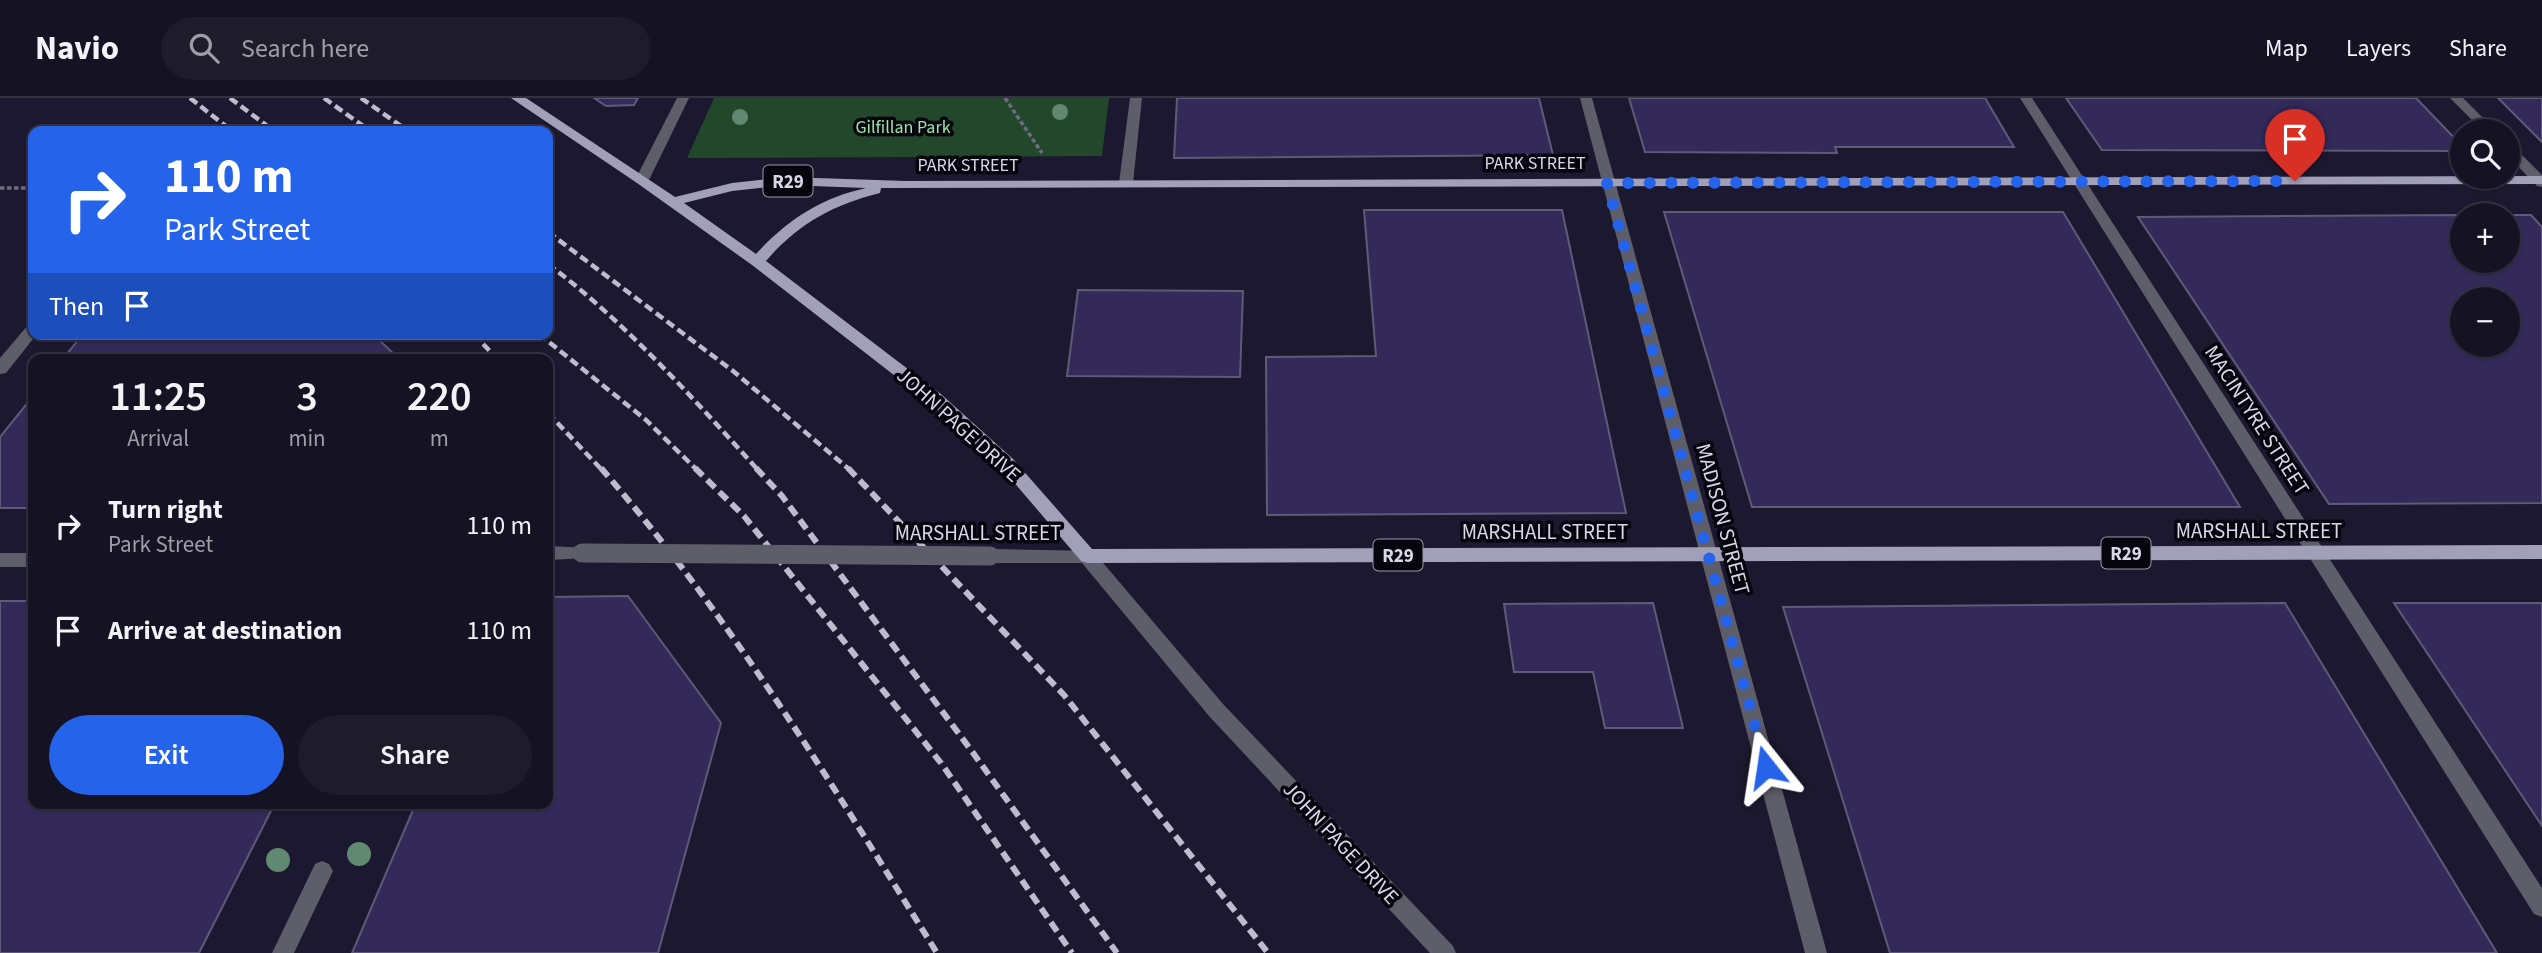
<!DOCTYPE html>
<html lang="en">
<head>
<meta charset="utf-8">
<style>
	body { margin:0; font-family:"Source Sans 3",sans-serif; background:#1e1b2b; color:#f1f3f6; height:100vh; display:flex; flex-direction:column; font-size:26px; white-space:nowrap }
	* { box-sizing:border-box; margin:0 }
	p { font-size:23px; color:#9d9ea6 }
	.icon { flex:none; width:38px; height:38px; fill:none; stroke:currentColor; stroke-width:2; stroke-linecap:round; stroke-linejoin:round }
	.map { position:relative; flex:1; overflow:hidden }
	.details { position:absolute; left:28px; top:256px; width:525px; height:455px; display:flex; flex-direction:column; background:#151223; border-radius:14px; box-shadow:0 2px 5px #0004,0 0 0 2px #343241 }
	.details>* { flex:none }
	.hud { position:absolute; left:28px; top:28px; width:525px; height:214px; border-radius:14px; box-shadow:0 2px 5px #0004,0 0 0 2px #343241; background:#2563eb; color:#fff; overflow:hidden }
	.fabs { position:absolute; left:2450px; top:21px; display:grid; gap:14px }
	.fabs a { display:grid; place-items:center; width:70px; height:70px; border-radius:50%; background:#151223; box-shadow:0 2px 5px #0004,0 0 0 2px #343241; font-size:35px }
	.pin { position:absolute; display:grid; place-items:center; width:60px; height:60px; color:#fff; margin:-72px -30px; border-radius:50% 50% 50% 0; rotate:-45deg; box-shadow:0 0 7px #0007 }
	.pin .icon { rotate:45deg }
	.me { position:absolute; width:77px; margin:-38px; rotate:345deg; stroke-linejoin:round; filter:drop-shadow(0 0 5px #0008) }
	.turn { display:flex; align-items:center; gap:24px; height:147px; padding:0 21px; font-size:32px }
	.turn .icon { width:91px; height:91px; stroke-width:2.5 }
	.turn b { display:block; font-size:49px; line-height:60px }
	.then { display:flex; align-items:center; height:66px; padding:0 21px; background:#0003; gap:14px; font-size:26px }
	.eta { display:flex; justify-content:space-evenly; align-items:center; height:119px; text-align:center }
	.eta b { font-size:42px; font-weight:600; line-height:49px }
	.action { display:flex; gap:14px; margin-top:auto; padding:14px 21px }
	.action a { flex:1; height:80px; border-radius:42px; background:#2563eb; color:#fff; font-size:28px; font-weight:600; line-height:80px; text-align:center }
	.action a+a { background:#1e1b2b; color:#f1f3f6 }
	ul { padding:0; list-style:none }
	li { display:flex; align-items:center; gap:21px; height:105px; padding:0 21px }
	li div { flex:1 }
	li b { display:block; font-size:26px }
	li em { font-style:normal }
	header { display:flex; align-items:center; gap:42px; box-sizing:border-box; height:98px; padding:0 35px; background:#151223; border-bottom:2px solid #343241 }
	header strong { font-size:33px }
	nav { display:flex; gap:38px; margin-inline-start:auto; font-size:24px }
	.search { width:490px; height:63px; background:#1e1b2b; display:flex; align-items:center; gap:18px; box-sizing:border-box; padding:0 24px; border-radius:38px; color:#9d9ea6; font-size:26px }
	.map>svg:first-child { display:block }
</style>
</head>
<body>
<header>
<strong>Navio</strong>
<div class="search"><svg class="icon" aria-label="search" viewBox="0 0 24 24"><circle cx="10" cy="10" r="6"/><path d="M15 15l6 6"/></svg>Search here</div>
<nav><a>Map</a><a>Layers</a><a>Share</a></nav>
</header>
<div class="map">
<svg width="2542" height="855" viewBox="0 0 2542 855">
	<rect width="100%" height="100%" fill="#1c182f"/>
	<path fill="#23472b" d="M 714,0 L 1109,0 L 1102,58 L 687,60 Z"/>
	<path fill="#332a5a" stroke="#5e5b76" stroke-width="2" fill-rule="evenodd" d="M 594,0 L 638,0 L 634,7 L 606,8 Z
		M 1177,0 L 1539,0 L 1553,57 L 1174,60 Z
		M 1629,0 L 1985,0 L 2014,49 L 1835,49 L 1837,55 L 1645,54 Z
		M 2066,0 L 2416,0 L 2462,48 L 2462,53 L 2102,52 Z
		M 2498,0 L 2542,0 L 2542,44 Z
		M 1364,112 L 1562,112 L 1626,415 L 1267,417 L 1266,259 L 1376,258 Z
		M 1664,114 L 2063,114 L 2240,409 L 1752,409 Z
		M 2462,117 L 2462,163 L 2508,163 L 2508,117 L 2531,117 L 2542,129 L 2542,405 L 2329,406 L 2138,119 ZM 2462,201 L 2508,201 L 2508,247 L 2462,247 Z
		M 1078,192 L 1243,193 L 1240,279 L 1067,278 Z
		M 83,236 L 373,236 L 399,261 L 63,261 Z
		M 33,298 L 33,410 L 0,410 L 0,339 Z
		M 628,498 L 721,625 L 658,855 L 352,855 L 416,705 L 548,705 L 548,499 Z
		M 0,503 L 33,503 L 33,705 L 275,705 L 199,855 L 0,855 Z
		M 1653,505 L 1683,630 L 1605,630 L 1593,574 L 1514,574 L 1504,506 Z
		M 2285,505 L 2497,855 L 1890,855 L 1783,509 Z
		M 2394,505 L 2542,505 L 2542,728 Z"/>
	<g fill="none" stroke-linecap="round" stroke-linejoin="round">
		<path stroke="#6d6b7f" stroke-width="3.5" stroke-dasharray="4.5 2.5" stroke-linecap="butt" d="M 1005,0 L 1042,55
			M 0,90 L 33,90"/>
		<path fill="#5e5d6a" fill-rule="evenodd" d="M 677,0 L 689,0 L 649,82 L 647,85 L 637,85 L 635,82 Z
			M 1130,0 L 1142,0 L 1133,85 L 1126,89 L 1119,85 Z
			M 1580,0 L 1592,0 L 1827,855 L 1805,855 Z
			M 2020,0 L 2032,0 L 2542,790 L 2542,819 L 2534,816 Z
			M 2450,0 L 2463,0 L 2496,33 L 2483,33 Z
			M 2508,47 L 2513,48 L 2542,77 L 2542,89 L 2537,88 L 2508,58 Z
			M 33,226 L 33,236 L 37,236 L 6,275 L 0,276 L 0,260 L 28,227 Z
			M 548,448 L 588,450 L 591,455 L 588,460 L 548,462 Z
			M 990,451 L 1093,453 L 1223,606 L 1453,848 L 1456,855 L 1430,855 L 1209,618 L 1082,465 L 990,465 L 984,463 L 981,458 L 984,453 Z
			M 0,455 L 33,455 L 33,469 L 0,469 Z
			M 322,763 L 329,766 L 333,773 L 294,855 L 272,855 L 315,766 Z"/>
		<path fill="#a2a0b9" fill-rule="evenodd" d="M 511,0 L 526,0 L 675,99 L 732,85 L 786,79 L 906,83 L 2542,78 L 2542,86 L 881,90 L 880,95 C 832,107 798,126 766,163 L 942,297 L 1013,361 L 1092,451 L 2542,447 L 2542,461 L 1087,465 L 1081,463 L 1001,369 L 930,305 L 752,167 L 637,85 ZM 786,87 L 866,90 C 821,100 787,122 756,156 L 684,105 L 732,93 Z"/>
		<path stroke="#bdbbcc" stroke-width="4.5" stroke-dasharray="9 4.5" stroke-linecap="butt" d="M 190,0 L 232,33
			M 230,0 L 274,33
			M 324,0 L 370,33
			M 361,0 L 408,33
			M 548,134 L 733,273 L 850,372
			M 548,166 C 625,224 693,300 758,372
			M 474,236 L 497,261
			M 539,236 L 646,322 L 697,372
			M 548,315 L 602,372"/>
		<path stroke="#bdbbcc" stroke-width="6" stroke-dasharray="11 6" stroke-linecap="butt" d="M 601,370 C 730,518 833,688 937,855
			M 695,370 L 744,418 L 941,665 L 1072,855
			M 756,370 L 782,398 L 971,652 L 1117,855
			M 848,370 L 1064,597 L 1268,855"/>
		<path stroke="#5e5d6a" stroke-width="19" d="M 582,455 L 990,458"/>
	</g>
	<g fill="#618870">
		<circle cx="1060" cy="14" r="8"/>
		<circle cx="740" cy="19" r="8"/>
		<circle cx="359" cy="756" r="12"/>
		<circle cx="278" cy="762" r="12"/>
	</g>
	<g fill="none" stroke-linecap="round" stroke-linejoin="round">
		<path stroke="#2563eb" stroke-width="12" stroke-dasharray="0 21.6" d="M 1766,669 L 1607,85 L 2295,83"/>
	</g>
	<g text-anchor="middle" stroke-width="7" stroke-linejoin="round" paint-order="stroke">
		<g font-size="18" fill="#9ae4a6" stroke="#06050e">
			<text x="903" y="35">Gilfillan Park</text>
		</g>
		<g font-size="18" fill="#d9d8e8" stroke="#06050e">
			<text x="1535" y="71">PARK STREET</text>
			<text x="968" y="73">PARK STREET</text>
		</g>
		<g fill="#06050e" stroke="#9a99a7" stroke-width="2">
			<rect x="763.5" y="67.5" width="49" height="31" rx="5"/>
			<rect x="2101.5" y="439.5" width="49" height="31" rx="5"/>
			<rect x="1373.5" y="441.5" width="49" height="31" rx="5"/>
		</g>
		<g font-size="19" font-weight="bold" fill="#d9d8e8">
			<text x="788" y="90">R29</text>
			<text x="2126" y="462">R29</text>
			<text x="1398" y="464">R29</text>
		</g>
		<g font-size="21" fill="#d9d8e8" stroke="#06050e">
			<text transform="translate(2257 322) rotate(57)" y="7">MACINTYRE STREET</text>
			<text transform="translate(959 327) rotate(42)" y="7">JOHN PAGE DRIVE</text>
			<text transform="translate(1723 421) rotate(75)" y="7">MADISON STREET</text>
			<text x="2259" y="440">MARSHALL STREET</text>
			<text x="1545" y="441">MARSHALL STREET</text>
			<text x="978" y="442">MARSHALL STREET</text>
			<text transform="translate(1341 745) rotate(47)" y="7">JOHN PAGE DRIVE</text>
		</g>
	</g>
</svg>
<div class="fabs">
<a><svg class="icon" aria-label="search" viewBox="0 0 24 24"><circle cx="10" cy="10" r="6"/><path d="M15 15l6 6"/></svg></a>
<a>+</a>
<a>−</a>
</div>
<div class="pin" style="left:2295px;top:83px;background:#d93025"><svg class="icon" aria-label="arrive" viewBox="0 0 24 24"><path d="M6 21V4h12l-3 4 3 4H6"/></svg></div>
<svg class="me" style="left:1766px;top:669px" viewBox="-20 -20 40 40"><path d="M0-17L14 15 0 8-14 15z" fill="#2563eb" stroke="#fff" stroke-width="4"/></svg>
<div class="hud">
<div class="turn"><svg class="icon" aria-label="right" viewBox="0 0 24 24"><path d="M7 20v-9h11M14 6l5 5-5 5"/></svg><div><b>110 m</b>Park Street</div></div>
<div class="then">Then<svg class="icon" aria-label="arrive" viewBox="0 0 24 24"><path d="M6 21V4h12l-3 4 3 4H6"/></svg></div>
</div>
<section class="details">
<div class="eta">
<div><b>11:25</b><p>Arrival</p></div>
<div><b>3</b><p>min</p></div>
<div><b>220</b><p>m</p></div>
</div>
<ul>
<li><svg class="icon" aria-label="right" viewBox="0 0 24 24"><path d="M7 20v-9h11M14 6l5 5-5 5"/></svg><div><b>Turn right</b><p>Park Street</p></div><em>110 m</em></li>
<li><svg class="icon" aria-label="arrive" viewBox="0 0 24 24"><path d="M6 21V4h12l-3 4 3 4H6"/></svg><div><b>Arrive at destination</b></div><em>110 m</em></li>
</ul>
<div class="action"><a>Exit</a><a>Share</a></div>
</section>
</div>
</body>
</html>
